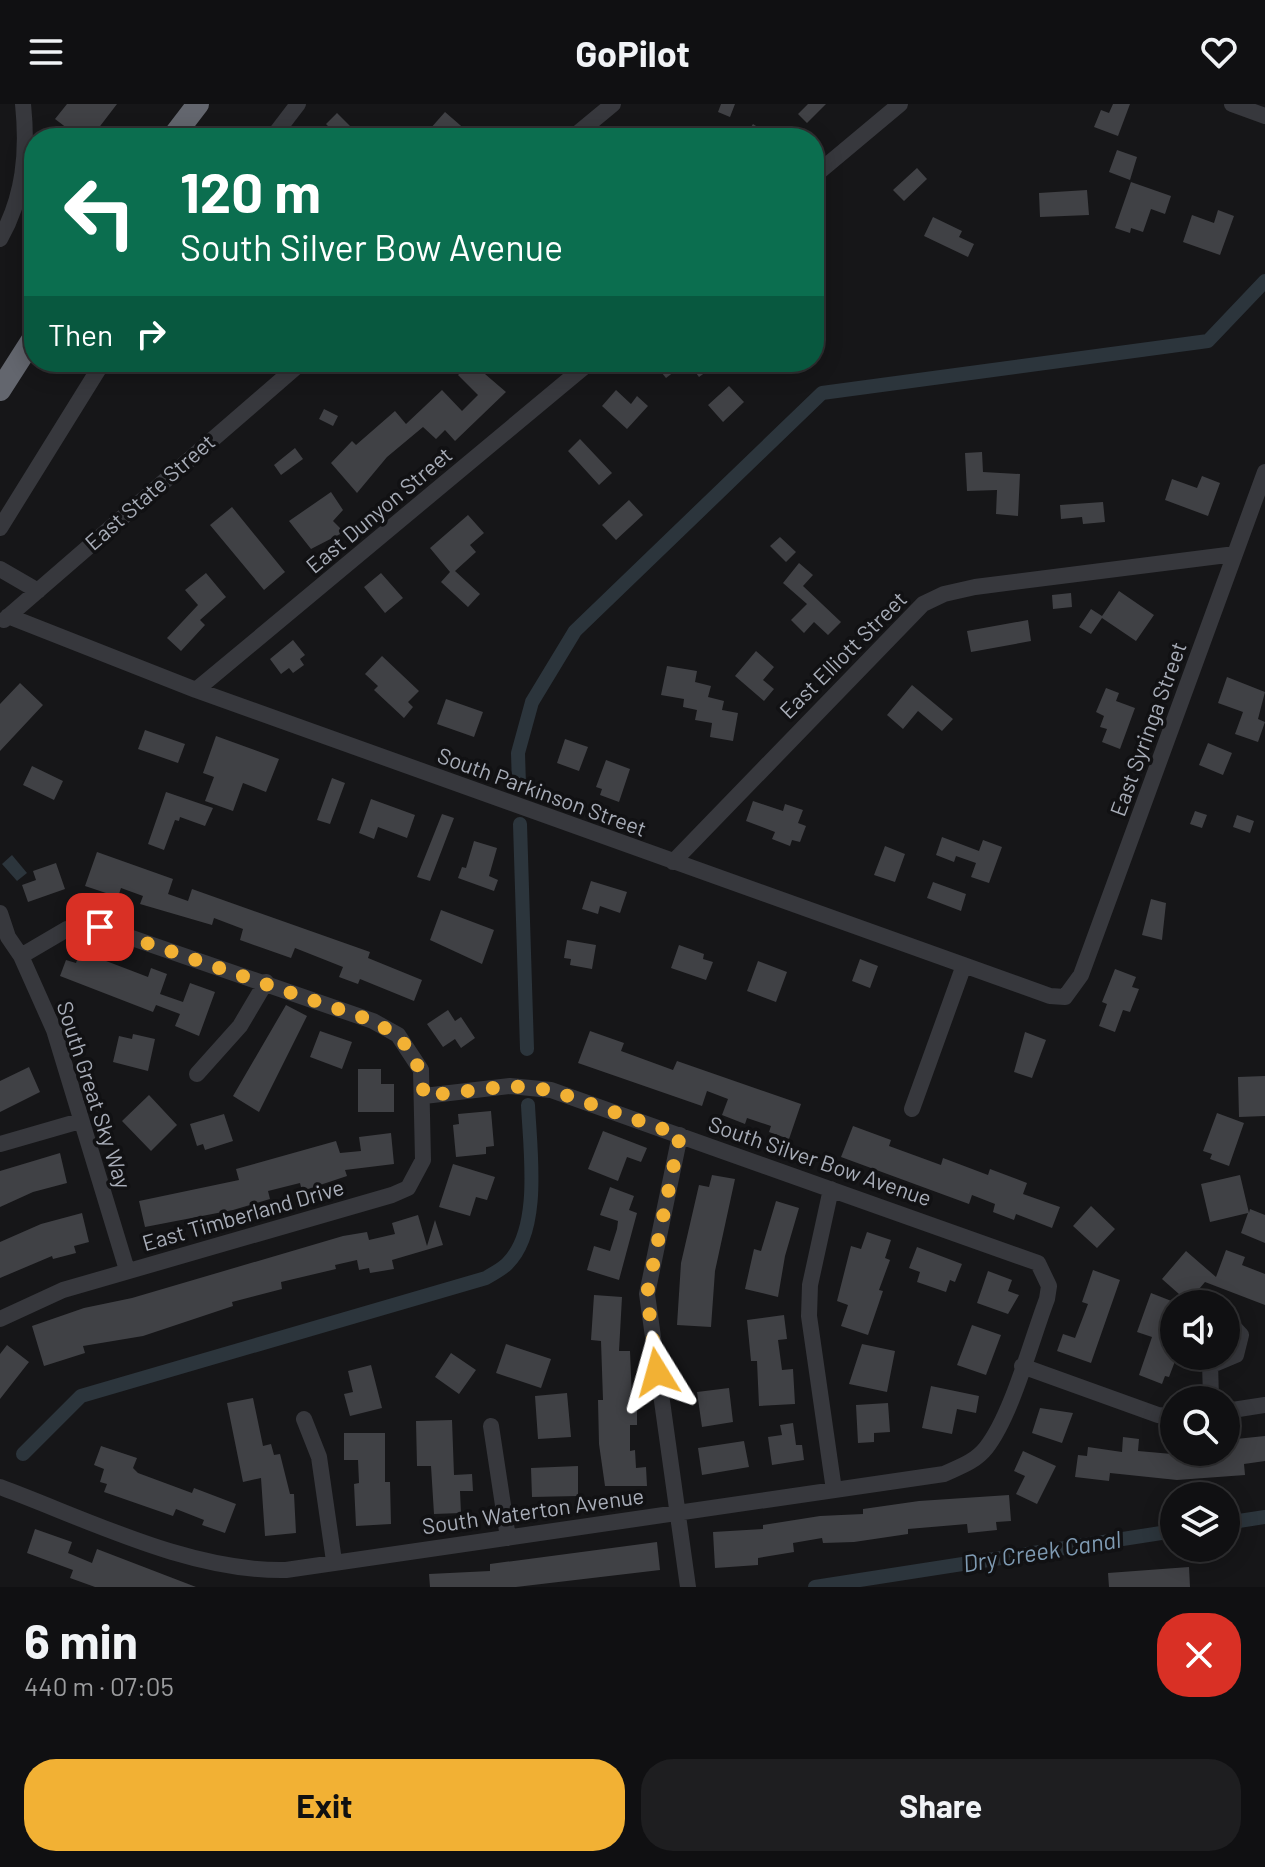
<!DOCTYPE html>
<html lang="en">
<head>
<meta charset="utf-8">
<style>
	body { margin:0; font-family:Barlow,sans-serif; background:#1e1e20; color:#f1f3f6; height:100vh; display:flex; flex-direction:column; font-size:30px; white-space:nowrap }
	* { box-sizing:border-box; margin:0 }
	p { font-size:26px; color:#9c9d9f }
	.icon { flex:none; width:44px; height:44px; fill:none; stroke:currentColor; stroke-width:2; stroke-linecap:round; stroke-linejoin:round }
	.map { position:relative; height:1483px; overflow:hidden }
	.side { display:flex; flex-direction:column; background:#101012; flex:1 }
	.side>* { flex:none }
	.guide { position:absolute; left:24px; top:24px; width:800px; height:244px; border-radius:32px; box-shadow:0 4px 20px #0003,0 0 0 2px #303032; background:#0b6e4f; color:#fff; overflow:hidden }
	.controls { position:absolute; left:1160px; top:1186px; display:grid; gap:16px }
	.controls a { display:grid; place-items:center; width:80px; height:80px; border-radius:50%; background:#101012; box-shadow:0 4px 20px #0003,0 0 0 2px #303032; font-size:40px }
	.pin { position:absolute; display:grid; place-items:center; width:68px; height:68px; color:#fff; margin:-34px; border-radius:16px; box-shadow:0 4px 12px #0006 }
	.me { position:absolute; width:88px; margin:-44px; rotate:352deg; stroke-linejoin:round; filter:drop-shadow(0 0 6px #0008) }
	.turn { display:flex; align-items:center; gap:28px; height:168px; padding:0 24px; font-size:36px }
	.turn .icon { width:104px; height:104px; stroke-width:2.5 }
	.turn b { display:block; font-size:56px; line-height:68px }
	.then { display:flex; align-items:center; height:76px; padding:0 24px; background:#0003; gap:16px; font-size:30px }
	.round { display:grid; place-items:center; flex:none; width:84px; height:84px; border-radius:32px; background:#1e1e20 }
	.head { display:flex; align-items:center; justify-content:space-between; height:136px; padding:0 24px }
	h1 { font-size:48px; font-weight:700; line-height:60px }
	.action { display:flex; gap:16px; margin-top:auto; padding:16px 24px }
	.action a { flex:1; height:92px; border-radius:32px; background:#f2b134; color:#111; font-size:32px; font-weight:700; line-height:92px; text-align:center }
	.action a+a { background:#1e1e20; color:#f1f3f6 }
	header { display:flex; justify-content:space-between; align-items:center; height:104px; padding:0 24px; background:#101012; font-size:36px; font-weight:700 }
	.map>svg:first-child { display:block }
</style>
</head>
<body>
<header><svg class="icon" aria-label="menu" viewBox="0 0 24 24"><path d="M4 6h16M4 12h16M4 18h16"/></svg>GoPilot<svg class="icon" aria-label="heart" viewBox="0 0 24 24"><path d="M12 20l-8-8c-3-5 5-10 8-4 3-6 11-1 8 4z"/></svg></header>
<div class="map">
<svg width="1265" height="1483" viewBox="0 0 1265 1483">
	<rect width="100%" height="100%" fill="#161618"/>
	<path fill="#2c353c" d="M 12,751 L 27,769 L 17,777 L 2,760 Z"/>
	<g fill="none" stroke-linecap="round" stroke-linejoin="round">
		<path stroke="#2c353c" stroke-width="14" d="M 519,681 L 518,649 L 532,598 L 575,527 L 822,289 L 1208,237 L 1265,177
			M 520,720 L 527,945
			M 23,1350 L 81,1292 L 486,1174 C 492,1170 501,1166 507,1160 C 542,1126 530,1046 528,1001
			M 1226,1419 L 1265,1413
			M 815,1483 L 1174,1427"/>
	</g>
	<path fill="#404145" d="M 67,0 L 117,0 L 91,34 L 80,34 L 55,15 Z
		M 721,0 L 735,0 L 730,13 L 718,8 Z
		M 808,0 L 826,0 L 807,19 L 798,10 Z
		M 1113,0 L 1130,0 L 1118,32 L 1094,23 L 1101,6 L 1109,9 Z
		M 445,8 L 475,34 L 422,34 Z
		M 337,9 L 362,34 L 340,34 L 326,20 Z
		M 753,20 L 774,34 L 755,34 L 747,29 Z
		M 1117,46 L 1137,53 L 1130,76 L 1109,68 Z
		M 917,64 L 927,75 L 904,97 L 893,86 Z
		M 1131,78 L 1171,92 L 1165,110 L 1151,105 L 1143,128 L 1131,124 L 1130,129 L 1115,124 Z
		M 1087,86 L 1089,111 L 1040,113 L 1039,89 Z
		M 1218,106 L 1234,112 L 1220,151 L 1183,138 L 1192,111 L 1214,119 Z
		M 933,113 L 962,127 L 959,133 L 974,140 L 968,153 L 924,132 Z
		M 471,258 L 506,288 L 455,337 L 445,326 L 436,335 L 423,323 L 387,353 L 357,389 L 331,359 L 352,337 L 356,341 L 395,307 L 406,320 L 442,286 L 462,307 L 478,291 L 458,271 Z
		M 653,258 L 687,258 L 666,274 Z
		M 688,258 L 704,258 L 710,265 L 699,273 Z
		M 729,282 L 744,298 L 723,318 L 708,301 Z
		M 616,286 L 631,300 L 637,292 L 648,302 L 627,325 L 602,302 Z
		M 324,305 L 338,312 L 333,322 L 319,315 Z
		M 580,335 L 612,369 L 599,381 L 568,347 Z
		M 295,344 L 303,355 L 281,371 L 274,361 Z
		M 982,348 L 983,368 L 1020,370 L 1018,412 L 996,410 L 997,386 L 967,387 L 965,349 Z
		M 1202,372 L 1220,379 L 1208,412 L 1165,396 L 1172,375 L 1197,384 Z
		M 331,388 L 343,406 L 333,417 L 344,428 L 311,445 L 289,417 Z
		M 629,396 L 643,411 L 616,436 L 602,421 Z
		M 1103,398 L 1105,418 L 1083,420 L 1082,413 L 1061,415 L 1060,401 Z
		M 232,403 L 285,468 L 264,486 L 210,421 Z
		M 468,411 L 484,429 L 470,441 L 476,448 L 455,467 L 480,490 L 468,503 L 441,478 L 450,468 L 430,444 Z
		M 780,433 L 796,448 L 786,458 L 770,442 Z
		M 799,459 L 813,471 L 803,482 L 841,518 L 828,531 L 814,518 L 804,529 L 791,516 L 807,500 L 783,479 Z
		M 206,469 L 226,493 L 200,516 L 205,521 L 181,547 L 167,534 L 198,501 L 185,486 Z
		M 381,469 L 403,494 L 385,509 L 364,483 Z
		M 1119,487 L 1154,511 L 1136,537 L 1102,514 L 1091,530 L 1079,523 L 1091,505 L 1102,512 Z
		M 1071,489 L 1072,503 L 1053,505 L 1052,491 Z
		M 1028,516 L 1031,537 L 971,548 L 967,527 Z
		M 293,536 L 305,551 L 300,555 L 304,561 L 293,569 L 289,564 L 281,570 L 270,555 Z
		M 756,547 L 774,563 L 763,576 L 774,585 L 764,597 L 735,572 Z
		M 382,552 L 419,587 L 408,598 L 413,603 L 404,614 L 374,586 L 378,582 L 365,570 Z
		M 667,562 L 697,567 L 695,578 L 711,582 L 708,593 L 724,597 L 722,606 L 738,609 L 733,637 L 710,633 L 712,619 L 695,616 L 697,606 L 683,603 L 684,595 L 661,591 Z
		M 1227,573 L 1265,588 L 1258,615 L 1265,618 L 1258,638 L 1235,630 L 1243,608 L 1218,599 Z
		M 20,579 L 43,601 L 0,647 L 0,600 Z
		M 912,581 L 953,615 L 942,627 L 918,607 L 903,625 L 887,611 Z
		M 1106,584 L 1119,589 L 1116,597 L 1135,604 L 1120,645 L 1102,638 L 1107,625 L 1100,623 L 1104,612 L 1096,608 Z
		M 446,595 L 483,608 L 474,633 L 437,620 Z
		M 145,626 L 185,640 L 178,659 L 138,645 Z
		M 216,632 L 279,655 L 266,688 L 243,679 L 233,707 L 205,697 L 214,673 L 203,669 Z
		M 565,635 L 588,643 L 579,667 L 557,659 Z
		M 1208,639 L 1232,649 L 1223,671 L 1199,661 Z
		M 606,656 L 630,665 L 619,698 L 600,691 L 602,685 L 596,683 Z
		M 32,662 L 63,677 L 54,696 L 23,681 Z
		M 332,674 L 345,679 L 330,720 L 317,716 Z
		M 166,688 L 213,704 L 205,722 L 180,713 L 179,717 L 175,716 L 164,746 L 148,740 Z
		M 371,695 L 415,711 L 407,734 L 378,723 L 374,735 L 359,729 Z
		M 753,697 L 783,707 L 785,700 L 803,706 L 798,719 L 806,722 L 800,738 L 792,736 L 790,742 L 772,735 L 775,728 L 746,717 Z
		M 1195,707 L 1207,711 L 1202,724 L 1190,720 Z
		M 442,710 L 454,714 L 430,777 L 417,773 Z
		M 1237,711 L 1254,717 L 1250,729 L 1233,723 Z
		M 942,733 L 979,747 L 983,736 L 1002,743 L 989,779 L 971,773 L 976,759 L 956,752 L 954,758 L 936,751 Z
		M 474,737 L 497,744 L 489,772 L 498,776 L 494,787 L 458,774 L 462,763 L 466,764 Z
		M 885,742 L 905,750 L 895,778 L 874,771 Z
		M 97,748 L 173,775 L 168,790 L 188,797 L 192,785 L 370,848 L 368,854 L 422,876 L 414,897 L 360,875 L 358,880 L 339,873 L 343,863 L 295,844 L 291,854 L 240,836 L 243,825 L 214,814 L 212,821 L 140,800 L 143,792 L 121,784 L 118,793 L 85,782 Z
		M 56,759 L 65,785 L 28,798 L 22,781 L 36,776 L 33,767 Z
		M 591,777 L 627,788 L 620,809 L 600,802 L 598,810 L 582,805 Z
		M 933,778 L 966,790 L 961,807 L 927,794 Z
		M 1151,795 L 1166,799 L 1162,836 L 1142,831 Z
		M 441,806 L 494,826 L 482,860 L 430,836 Z
		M 567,836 L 596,841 L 592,865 L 570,861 L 571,855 L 564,854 Z
		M 679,841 L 704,850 L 703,855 L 713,858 L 706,876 L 671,864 Z
		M 80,847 L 148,873 L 151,864 L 167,870 L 160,890 L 183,898 L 190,879 L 215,888 L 199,932 L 175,922 L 180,910 L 156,901 L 153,908 L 60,872 L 66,856 L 76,859 Z
		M 860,855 L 878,862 L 870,884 L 852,877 Z
		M 758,857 L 787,868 L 776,898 L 747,887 Z
		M 1115,865 L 1136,873 L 1132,883 L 1139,885 L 1130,908 L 1123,906 L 1115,928 L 1099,922 L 1107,900 L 1102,898 Z
		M 286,901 L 307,912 L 259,1008 L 233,992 Z
		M 448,906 L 455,917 L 461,913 L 475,934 L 461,944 L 455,935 L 443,943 L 427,920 Z
		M 320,927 L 352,938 L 342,965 L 310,953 Z
		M 590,927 L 624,939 L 621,947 L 673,966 L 677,957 L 801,1000 L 789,1035 L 769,1028 L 771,1022 L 747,1014 L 745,1020 L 722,1011 L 728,995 L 707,987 L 702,1002 L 578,959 Z
		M 1025,928 L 1046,936 L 1032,974 L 1014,968 Z
		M 133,930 L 155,935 L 148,967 L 113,958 L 119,932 L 132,935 Z
		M 29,963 L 40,988 L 0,1008 L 0,977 Z
		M 358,965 L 381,965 L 381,980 L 394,980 L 394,1008 L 358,1008 Z
		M 1265,972 L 1265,1012 L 1239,1013 L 1238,973 Z
		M 149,991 L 177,1021 L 151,1047 L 122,1017 Z
		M 491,1007 L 494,1042 L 486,1043 L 486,1050 L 456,1053 L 453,1021 L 459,1020 L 458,1010 Z
		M 1217,1009 L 1244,1019 L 1229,1062 L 1210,1055 L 1212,1050 L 1203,1047 Z
		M 224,1010 L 233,1037 L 205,1046 L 203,1040 L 197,1042 L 190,1020 Z
		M 853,1022 L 891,1036 L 889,1042 L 941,1061 L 943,1054 L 988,1071 L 990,1065 L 1027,1079 L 1023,1090 L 1060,1103 L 1052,1124 L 1016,1110 L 1014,1116 L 993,1108 L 995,1100 L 972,1091 L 969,1100 L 841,1053 Z
		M 603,1027 L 647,1044 L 641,1058 L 627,1053 L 618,1077 L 588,1065 Z
		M 391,1029 L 394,1060 L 345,1066 L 347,1072 L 302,1087 L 300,1079 L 268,1087 L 270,1095 L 233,1106 L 145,1123 L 139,1097 L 239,1076 L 236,1065 L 336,1037 L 340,1049 L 361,1047 L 359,1033 Z
		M 60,1049 L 67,1079 L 33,1088 L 0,1103 L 0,1067 Z
		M 453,1060 L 495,1073 L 487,1096 L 476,1093 L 470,1112 L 439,1103 Z
		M 712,1071 L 735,1075 L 715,1167 L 711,1223 L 677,1221 L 681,1159 L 699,1081 L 709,1083 Z
		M 1240,1071 L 1249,1109 L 1250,1105 L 1265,1111 L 1265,1139 L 1241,1129 L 1248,1109 L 1210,1118 L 1201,1080 Z
		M 610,1083 L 634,1092 L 629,1106 L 637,1109 L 619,1176 L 587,1166 L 594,1142 L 610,1147 L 617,1125 L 618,1117 L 600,1111 Z
		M 776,1097 L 799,1104 L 785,1152 L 778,1193 L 745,1185 L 754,1145 L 761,1147 Z
		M 1091,1102 L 1115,1125 L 1097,1144 L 1073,1122 Z
		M 82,1109 L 89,1138 L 74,1142 L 76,1149 L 53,1155 L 52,1152 L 0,1174 L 0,1138 L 41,1120 Z
		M 418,1111 L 427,1142 L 435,1116 L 443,1141 L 392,1156 L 394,1165 L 370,1169 L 369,1164 L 359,1166 L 357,1156 L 335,1161 L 336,1165 L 281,1178 L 282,1185 L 232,1198 L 233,1202 L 143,1232 L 83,1242 L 85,1249 L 44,1262 L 32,1222 L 84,1204 L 132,1194 L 343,1132 L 367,1128 L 369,1136 L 395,1130 L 392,1119 Z
		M 867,1128 L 891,1136 L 885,1154 L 890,1156 L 879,1186 L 883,1187 L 868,1231 L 841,1222 L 848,1201 L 837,1197 L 851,1142 L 861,1145 Z
		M 917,1143 L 962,1160 L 955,1178 L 950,1176 L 946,1188 L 917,1178 L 920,1168 L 909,1164 Z
		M 1226,1146 L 1245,1153 L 1242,1161 L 1265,1170 L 1265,1201 L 1205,1178 L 1188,1198 L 1162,1175 L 1186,1147 L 1216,1173 Z
		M 1093,1166 L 1120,1176 L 1091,1259 L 1057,1247 L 1063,1230 L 1075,1234 L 1088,1200 L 1082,1198 Z
		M 988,1167 L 1012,1176 L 1008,1187 L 1019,1191 L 1008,1210 L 977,1199 Z
		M 1151,1189 L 1174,1198 L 1174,1222 L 1165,1247 L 1177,1252 L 1169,1273 L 1165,1272 L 1162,1280 L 1139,1271 L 1152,1233 L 1137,1228 Z
		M 594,1191 L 622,1193 L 619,1247 L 630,1247 L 632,1296 L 637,1296 L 637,1321 L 630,1321 L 630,1347 L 635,1346 L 636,1364 L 646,1363 L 647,1382 L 605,1382 L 599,1340 L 598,1296 L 603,1296 L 601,1237 L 591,1236 Z
		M 784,1211 L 787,1235 L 778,1236 L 782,1266 L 793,1265 L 795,1300 L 759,1302 L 757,1257 L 751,1257 L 747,1216 Z
		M 972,1221 L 1001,1231 L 986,1271 L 957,1261 Z
		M 506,1240 L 551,1255 L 541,1284 L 496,1269 Z
		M 862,1240 L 895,1247 L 887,1288 L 849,1280 Z
		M 7,1241 L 29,1258 L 0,1295 L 0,1250 Z
		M 451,1249 L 476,1266 L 459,1290 L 435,1273 Z
		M 371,1261 L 382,1304 L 350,1312 L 344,1290 L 353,1288 L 348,1267 Z
		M 931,1282 L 979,1292 L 976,1309 L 957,1305 L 952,1330 L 922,1324 Z
		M 729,1284 L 733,1318 L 702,1323 L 697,1288 Z
		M 567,1289 L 571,1333 L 538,1335 L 535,1292 Z
		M 253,1294 L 263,1342 L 271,1340 L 274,1351 L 280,1350 L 290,1390 L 294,1390 L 296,1429 L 265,1432 L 261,1374 L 243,1378 L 227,1299 Z
		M 888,1299 L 890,1328 L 874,1329 L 874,1338 L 858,1339 L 856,1301 Z
		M 1040,1304 L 1073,1309 L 1062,1339 L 1032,1329 Z
		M 452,1316 L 454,1371 L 472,1370 L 473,1387 L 460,1387 L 461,1409 L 434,1410 L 431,1362 L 417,1362 L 416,1317 Z
		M 793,1319 L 796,1341 L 802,1341 L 804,1356 L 772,1361 L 768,1333 L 782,1331 L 780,1321 Z
		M 344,1329 L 385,1329 L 385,1378 L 390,1378 L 391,1420 L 356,1422 L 354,1380 L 359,1379 L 358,1356 L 344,1356 Z
		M 1265,1332 L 1265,1357 L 1244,1360 L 1245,1371 L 1177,1376 L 1110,1369 L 1109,1377 L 1075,1373 L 1078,1351 L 1087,1352 L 1088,1343 L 1122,1348 L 1123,1333 L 1139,1335 L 1138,1347 L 1172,1350 L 1226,1348 L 1226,1336 Z
		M 744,1337 L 749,1363 L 702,1371 L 698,1344 Z
		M 101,1342 L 137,1354 L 133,1364 L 138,1369 L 192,1389 L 194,1384 L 236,1400 L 225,1429 L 202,1421 L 204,1416 L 176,1405 L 173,1412 L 104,1388 L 107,1380 L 100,1378 L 104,1365 L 94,1361 Z
		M 1023,1347 L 1056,1362 L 1037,1400 L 1016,1390 L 1025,1372 L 1014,1367 Z
		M 578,1362 L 578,1392 L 532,1393 L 531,1364 Z
		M 1009,1391 L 1011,1417 L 996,1418 L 997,1426 L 968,1429 L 967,1420 L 908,1425 L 908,1430 L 854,1438 L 823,1439 L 822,1434 L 793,1439 L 794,1448 L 758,1454 L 758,1461 L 715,1464 L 713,1428 L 763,1425 L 763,1421 L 820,1412 L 863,1410 L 863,1405 L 919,1397 Z
		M 35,1425 L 72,1438 L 68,1449 L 92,1459 L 97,1445 L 196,1483 L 95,1483 L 70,1474 L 73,1466 L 27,1449 Z
		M 657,1438 L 660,1466 L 516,1483 L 430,1483 L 429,1470 L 490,1467 L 490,1460 Z
		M 1189,1463 L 1190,1483 L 1109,1483 L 1108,1469 Z"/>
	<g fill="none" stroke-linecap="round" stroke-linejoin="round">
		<path stroke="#37383d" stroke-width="16" d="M 1232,0 L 1265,12
			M 272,34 L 298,0
			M 572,34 L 613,0
			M 814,72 L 900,0
			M 0,135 C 24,93 28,48 23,0
			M 0,424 L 103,258
			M 0,465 L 38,487
			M 8,512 L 196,586 L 1050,892 L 1065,893 L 1081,871 L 1265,368
			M 4,516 L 302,258
			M 196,586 L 590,258
			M 673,758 L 923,500 L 944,490 L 975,483 L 1235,450
			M 0,809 L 8,833 L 21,852 L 54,926 L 127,1166
			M 197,970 L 240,922 L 266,878
			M 912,1005 L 964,861
			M 680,1031 L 647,1190 L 688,1483
			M 0,1040 L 80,1017
			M 831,1085 L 810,1181 L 809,1212 L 834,1386
			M 0,1215 L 63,1186 L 392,1091 L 408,1084 L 423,1056 L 421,966 L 398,931 L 373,917 L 100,823 L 67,825 L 21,852
			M 1203,1252 L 1217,1259 L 1236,1251 L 1241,1231 L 1226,1215
			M 1210,1257 L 1211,1296
			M 1022,1262 L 1158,1311 L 1174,1313
			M 1226,1307 L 1265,1301
			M 304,1315 L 319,1353 L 334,1457
			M 491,1322 L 508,1434
			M 0,1383 C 89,1416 190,1468 286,1466 L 944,1370 C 959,1363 975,1358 986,1344 C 1012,1311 1031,1237 1047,1195 L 1049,1182 L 1038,1159 L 551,986 L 510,982 L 424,992"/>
		<path stroke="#63666e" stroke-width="22" d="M 172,34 L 198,0
			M 0,286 L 34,233"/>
	</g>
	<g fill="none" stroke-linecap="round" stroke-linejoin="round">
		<path stroke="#f2b134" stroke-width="14" stroke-dasharray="0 25.2" d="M 100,823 L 373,917 C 408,937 419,951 424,992 L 510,982 L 551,986 L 680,1031 L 647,1190 L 657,1268"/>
	</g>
	<g text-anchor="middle" stroke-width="7" stroke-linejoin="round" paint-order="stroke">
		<g font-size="22" fill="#a8adb8" stroke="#111113">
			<text transform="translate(150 388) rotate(-41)" y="8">East State Street</text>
			<text transform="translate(379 406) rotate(-40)" y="8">East Dunyon Street</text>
			<text transform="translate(843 551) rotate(-45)" y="8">East Elliott Street</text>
			<text transform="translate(1148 625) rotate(-70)" y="8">East Syringa Street</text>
			<text transform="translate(542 688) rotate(20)" y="8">South Parkinson Street</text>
			<text transform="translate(94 991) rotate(72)" y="8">South Great Sky Way</text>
			<text transform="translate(820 1057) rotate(19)" y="8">South Silver Bow Avenue</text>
			<text transform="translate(243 1111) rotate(-16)" y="8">East Timberland Drive</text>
			<text transform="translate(533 1407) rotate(-8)" y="8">South Waterton Avenue</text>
		</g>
		<g font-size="24" font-style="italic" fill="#7f9bb3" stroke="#111113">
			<text transform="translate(1042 1448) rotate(-9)" y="8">Dry Creek Canal</text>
		</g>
	</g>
</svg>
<div class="controls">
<a><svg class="icon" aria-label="sound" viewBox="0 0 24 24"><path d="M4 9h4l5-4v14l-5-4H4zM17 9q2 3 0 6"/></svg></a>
<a><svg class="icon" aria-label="search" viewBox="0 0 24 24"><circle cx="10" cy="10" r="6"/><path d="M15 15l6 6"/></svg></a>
<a><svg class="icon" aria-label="layers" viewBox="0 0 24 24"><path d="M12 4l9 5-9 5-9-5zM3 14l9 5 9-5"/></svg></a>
</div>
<div class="pin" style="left:100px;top:823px;background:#d93025"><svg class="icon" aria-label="arrive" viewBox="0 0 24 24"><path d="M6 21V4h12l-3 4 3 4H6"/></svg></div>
<svg class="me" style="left:657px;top:1268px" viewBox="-20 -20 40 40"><path d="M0-17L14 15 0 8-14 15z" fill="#f2b134" stroke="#fff" stroke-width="4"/></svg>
<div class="guide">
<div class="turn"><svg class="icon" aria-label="left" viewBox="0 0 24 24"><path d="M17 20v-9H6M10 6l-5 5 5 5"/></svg><div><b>120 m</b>South Silver Bow Avenue</div></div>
<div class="then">Then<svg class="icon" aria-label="right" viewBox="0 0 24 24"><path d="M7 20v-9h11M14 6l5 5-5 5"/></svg></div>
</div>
</div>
<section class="side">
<div class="head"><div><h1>6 min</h1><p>440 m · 07:05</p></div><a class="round" style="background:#d93025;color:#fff"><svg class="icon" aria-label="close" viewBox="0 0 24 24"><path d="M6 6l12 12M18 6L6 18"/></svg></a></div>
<div class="action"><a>Exit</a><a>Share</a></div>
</section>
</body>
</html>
